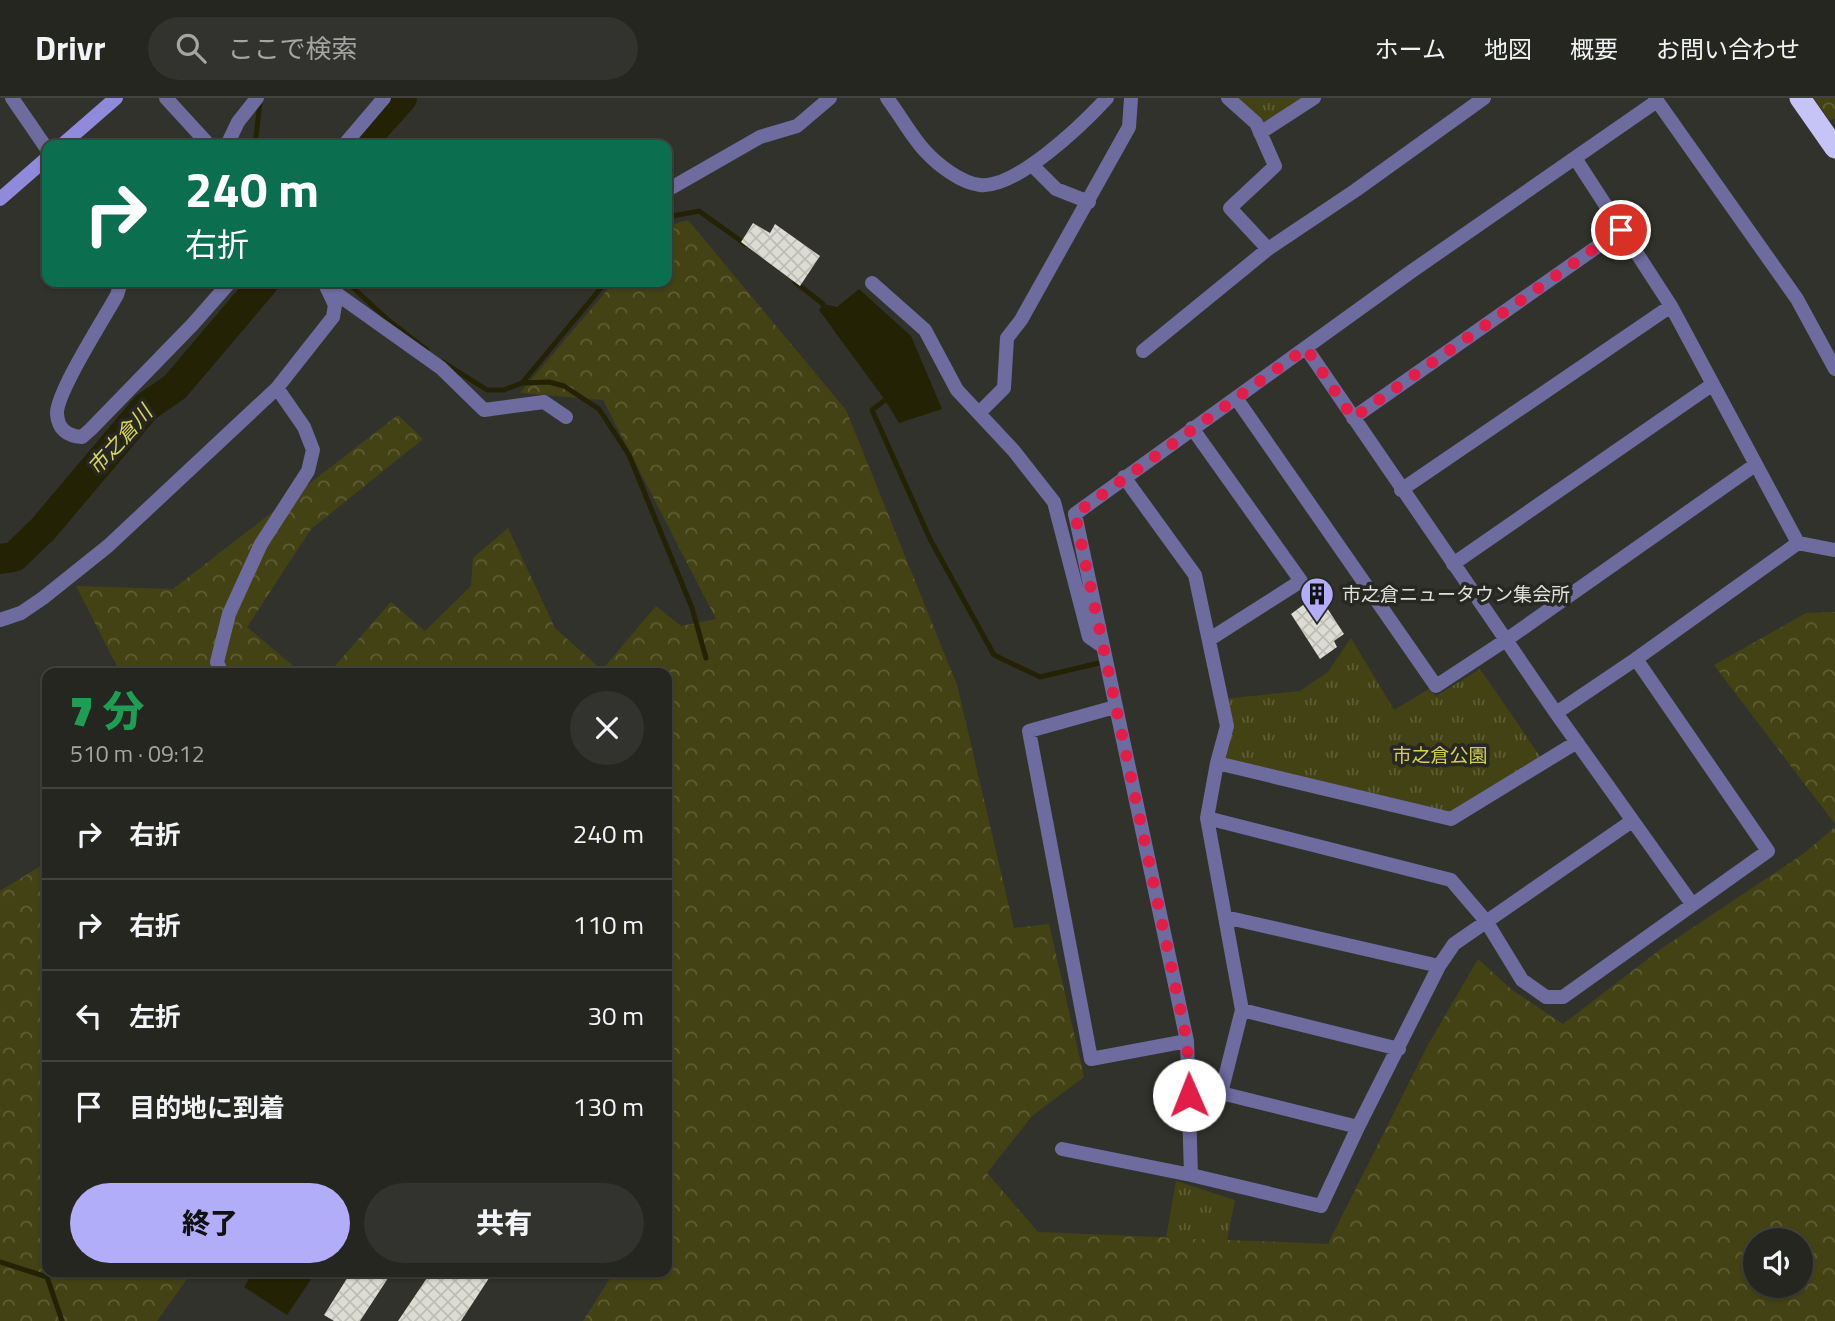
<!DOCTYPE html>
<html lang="ja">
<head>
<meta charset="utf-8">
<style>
	body { margin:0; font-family:"Titillium Web","Noto Sans JP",sans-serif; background:#32322e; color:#f1f3f6; height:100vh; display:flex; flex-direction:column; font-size:26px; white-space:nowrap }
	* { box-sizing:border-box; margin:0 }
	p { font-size:23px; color:#a4a5a5 }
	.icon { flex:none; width:38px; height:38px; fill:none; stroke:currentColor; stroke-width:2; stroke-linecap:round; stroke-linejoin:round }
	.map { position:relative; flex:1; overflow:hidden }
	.details { position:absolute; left:42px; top:570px; width:630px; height:609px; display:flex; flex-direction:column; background:#262621; border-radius:14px; box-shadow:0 2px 5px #0004,0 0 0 2px #42433f }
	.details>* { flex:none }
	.banner { position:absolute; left:42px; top:42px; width:630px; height:147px; border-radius:14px; box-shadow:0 2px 5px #0004,0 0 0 2px #42433f; background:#0b6e4f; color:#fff; overflow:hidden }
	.fabs { position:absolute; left:1743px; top:1130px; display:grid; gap:14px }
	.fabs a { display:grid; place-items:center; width:70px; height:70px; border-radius:50%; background:#262621; box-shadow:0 2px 5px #0004,0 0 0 2px #42433f; font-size:35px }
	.pin { position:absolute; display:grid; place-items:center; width:60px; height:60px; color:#fff; margin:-30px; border:4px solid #fff; border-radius:50%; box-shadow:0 2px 7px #0007 }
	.me { position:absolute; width:77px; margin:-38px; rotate:359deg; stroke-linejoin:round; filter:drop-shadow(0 0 5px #0008) }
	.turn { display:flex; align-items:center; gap:24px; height:147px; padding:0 28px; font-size:32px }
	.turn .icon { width:91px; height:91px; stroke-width:2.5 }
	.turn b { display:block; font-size:49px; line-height:60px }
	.round { display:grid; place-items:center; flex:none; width:74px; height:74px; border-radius:37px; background:#32322e }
	.headline { display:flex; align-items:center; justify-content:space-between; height:119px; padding:0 28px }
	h1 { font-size:42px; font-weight:800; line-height:52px; color:#1e9e55 }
	.primary-button { display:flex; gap:14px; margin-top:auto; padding:14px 28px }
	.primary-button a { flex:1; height:80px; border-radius:42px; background:#b2adf9; color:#111; font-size:28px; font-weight:800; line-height:80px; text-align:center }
	.primary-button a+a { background:#32322e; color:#f1f3f6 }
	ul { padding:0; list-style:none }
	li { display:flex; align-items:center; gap:21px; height:91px; padding:0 28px; border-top:2px solid #42433f }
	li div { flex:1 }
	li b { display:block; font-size:26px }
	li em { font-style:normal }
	header { display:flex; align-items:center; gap:42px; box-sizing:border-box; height:98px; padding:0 35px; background:#262621; border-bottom:2px solid #42433f }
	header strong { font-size:33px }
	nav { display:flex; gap:38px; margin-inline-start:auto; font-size:24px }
	.search { width:490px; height:63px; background:#32322e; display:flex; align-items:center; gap:18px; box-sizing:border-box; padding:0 24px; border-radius:38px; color:#a4a5a5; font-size:26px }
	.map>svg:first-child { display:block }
</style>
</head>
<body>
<header>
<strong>Drivr</strong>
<div class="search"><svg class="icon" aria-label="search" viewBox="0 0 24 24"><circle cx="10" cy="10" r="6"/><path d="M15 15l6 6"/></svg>ここで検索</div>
<nav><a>ホーム</a><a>地図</a><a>概要</a><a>お問い合わせ</a></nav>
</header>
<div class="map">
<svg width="1835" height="1223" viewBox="0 0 1835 1223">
	<defs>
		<pattern id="forest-crowns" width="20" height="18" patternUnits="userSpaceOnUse" patternTransform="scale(1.75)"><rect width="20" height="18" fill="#434215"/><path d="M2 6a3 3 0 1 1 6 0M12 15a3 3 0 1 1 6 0" fill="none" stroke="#5e5d36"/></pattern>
		<pattern id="park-tufts" width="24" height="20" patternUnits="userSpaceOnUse" patternTransform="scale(1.75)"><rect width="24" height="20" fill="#434215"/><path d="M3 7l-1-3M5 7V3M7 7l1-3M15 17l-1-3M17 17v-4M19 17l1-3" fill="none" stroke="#5e5d36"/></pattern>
		<pattern id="building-cross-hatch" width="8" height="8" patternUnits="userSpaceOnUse" patternTransform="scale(1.75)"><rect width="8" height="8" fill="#dcdcd3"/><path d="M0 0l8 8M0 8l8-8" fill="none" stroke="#bdbdb6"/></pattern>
	</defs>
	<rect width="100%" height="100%" fill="#32322c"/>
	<path fill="url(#forest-crowns)" fill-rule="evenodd" d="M 1814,0 L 1835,0 L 1835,21 L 1829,22 Z
		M 688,122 L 846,312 L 957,587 L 1014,830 L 1049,826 L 1084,979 L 1032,1018 L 987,1075 L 1038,1134 L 1328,1146 L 1428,947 L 1478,861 L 1512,892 L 1563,926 L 1661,851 L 1803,756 L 1835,729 L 1835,1223 L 583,1223 L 614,1174 L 667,1174 L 667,576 L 328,576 L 391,504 L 425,533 L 471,488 L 473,460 L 508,430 L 555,530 L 602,572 L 656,508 L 681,528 L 716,521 L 603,302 L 520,295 L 614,184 L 667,184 L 667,128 ZM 1755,1143 L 1801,1143 L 1801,1188 L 1755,1188 Z
		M 398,317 L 423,341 L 311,431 L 247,529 L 303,576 L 121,576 L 76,488 L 173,491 Z
		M 1835,514 L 1835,726 L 1714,567 L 1806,515 Z
		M 47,764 L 47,1174 L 192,1174 L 157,1223 L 0,1223 L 0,793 Z"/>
	<path fill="url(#park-tufts)" d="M 1230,0 L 1300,0 L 1301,1 L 1264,28 Z
		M 1351,540 L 1394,612 L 1429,591 L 1436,598 L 1480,571 L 1544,664 L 1451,721 L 1217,665 L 1223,601 L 1300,593 L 1328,574 Z
		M 1176,1083 L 1235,1102 L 1227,1142 L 1166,1140 Z"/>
	<path fill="#232205" d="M 859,191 L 911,238 L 942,311 L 899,325 L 885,302 L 819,212 L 823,206 L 837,209 Z
		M 253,1174 L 316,1174 L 287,1217 L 244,1189 Z"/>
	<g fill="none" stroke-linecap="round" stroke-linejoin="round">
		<path stroke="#232205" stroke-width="5" d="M 255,47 L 260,4 L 257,2
			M 667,119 L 699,113 L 745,146
			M 347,184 L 388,222 L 427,252
			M 795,184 L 823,206
			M 443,264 L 487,292 L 504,292 L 522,285 L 549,284 L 564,288 L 599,311 L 629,357 L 692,510 L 706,560
			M 522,285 L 606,184
			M 885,302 L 872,312 L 930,441 L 994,557 L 1040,579 L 1099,565
			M 0,1164 L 47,1179 L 62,1223"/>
		<path stroke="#232205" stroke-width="30" d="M 360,47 L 402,0
			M 0,461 L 14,459 L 43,431 L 146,309 L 175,289 L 264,184"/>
	</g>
	<path fill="url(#building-cross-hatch)" d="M 753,125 L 770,135 L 775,126 L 820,158 L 800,188 L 741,144 Z
		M 1318,496 L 1344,536 L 1334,543 L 1337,549 L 1320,561 L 1291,516 Z
		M 351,1174 L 392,1174 L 360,1223 L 334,1223 L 324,1217 Z
		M 431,1174 L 493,1174 L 461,1223 L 398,1223 Z"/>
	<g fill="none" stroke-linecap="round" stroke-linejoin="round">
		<path stroke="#6e6b9e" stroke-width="14" d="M 12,0 L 47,51
			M 166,0 L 209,47
			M 887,0 C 900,17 911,38 925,53 C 938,67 961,85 980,87 C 1016,91 1083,26 1107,0
			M 1228,0 L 1256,25 L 1275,68 L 1230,110 L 1268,151 L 1356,92 L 1484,0
			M 1655,0 L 1797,201 L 1835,271
			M 1260,35 L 1314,0
			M 227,47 L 238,24 L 257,0
			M 344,47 L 384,0
			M 1032,67 L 1056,91 L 1089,104
			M 671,90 L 760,39 L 797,28 L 830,0
			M 121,184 L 117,197 C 105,219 56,295 57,316 C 58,331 67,338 82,339 L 91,331 L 193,226 L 230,184
			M 872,185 L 925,232 L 957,292 L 1014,353 L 1054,404 L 1089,539 L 1102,548
			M 330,191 L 441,270 L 484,312 L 544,304 L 566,319
			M 1306,250 L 1556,615 L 1692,806
			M 1143,253 L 1268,151
			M 1236,300 L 1436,588 L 1506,542 L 1755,367
			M 979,315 L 1004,290 L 1007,240 L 1021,222 L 1129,29 L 1131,0
			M 1353,320 L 1621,132
			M 1192,330 L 1301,483 L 1210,541
			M 1124,379 L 1195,477 L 1227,628 L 1217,665 L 1207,720 L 1242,912 L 1221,995 L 1358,1029
			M 1401,392 L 1671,208
			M 1798,445 L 1835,452
			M 1453,466 L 1713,286
			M 0,522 L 21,515 L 43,500 L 108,448 L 277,290 L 333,219 L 335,207 L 324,184
			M 222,576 L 217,564 L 229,516 L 261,446 L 308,373 L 313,352 L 304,329 L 277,290
			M 1115,609 L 1029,633 L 1091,961 L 1187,943
			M 1556,615 L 1636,561 L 1798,445 L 1671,208 L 1575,60
			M 1217,665 L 1451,721 L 1577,644
			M 1207,720 L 1451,782 L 1486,823 L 1522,882 L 1546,899 L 1563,899 L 1768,753 L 1636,561
			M 1632,723 L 1454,846 L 1439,868 L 1358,1029 L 1321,1108 L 1191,1077 L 1187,943 L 1075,416 L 1412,173 L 1657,3
			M 1225,819 L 1439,868
			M 1242,912 L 1399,951
			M 1062,1051 L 1191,1077"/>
		<path stroke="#908adc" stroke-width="14" d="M 62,47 L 116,0
			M 0,101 L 47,60"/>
		<path stroke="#c6c4f7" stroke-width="21" d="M 1800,0 L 1835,50"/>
	</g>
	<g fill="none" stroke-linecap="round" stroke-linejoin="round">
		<path stroke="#e11d48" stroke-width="12" stroke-dasharray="0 21.6" d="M 1189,997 L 1187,943 L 1075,416 L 1306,250 L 1353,320 L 1621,132"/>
	</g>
	<defs>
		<g id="building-pin" transform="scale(1.75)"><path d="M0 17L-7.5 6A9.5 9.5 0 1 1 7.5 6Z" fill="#b2adf9" stroke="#282822"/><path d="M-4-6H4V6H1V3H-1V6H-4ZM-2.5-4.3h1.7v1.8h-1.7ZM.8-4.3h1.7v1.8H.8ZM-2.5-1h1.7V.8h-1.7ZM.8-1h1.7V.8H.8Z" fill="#111"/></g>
	</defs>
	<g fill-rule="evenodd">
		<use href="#building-pin" x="1317" y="496"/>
	</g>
	<g text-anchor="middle" stroke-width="7" stroke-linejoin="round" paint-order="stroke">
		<g font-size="19" fill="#dfe0db" stroke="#282822" text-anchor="start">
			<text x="1342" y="503">市之倉ニュータウン集会所</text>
		</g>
		<g font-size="19" fill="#d4d052" stroke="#282822">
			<text x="1440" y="664">市之倉公園</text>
		</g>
		<g font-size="21" font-style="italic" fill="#dad658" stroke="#282822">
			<text transform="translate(120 342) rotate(-48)" y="7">市之倉川</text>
		</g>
	</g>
</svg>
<div class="fabs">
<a><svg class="icon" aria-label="sound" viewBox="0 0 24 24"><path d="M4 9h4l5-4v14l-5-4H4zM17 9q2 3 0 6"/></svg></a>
</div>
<div class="pin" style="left:1621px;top:132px;background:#d93025"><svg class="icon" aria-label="arrive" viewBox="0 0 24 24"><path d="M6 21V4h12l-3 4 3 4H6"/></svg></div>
<svg class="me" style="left:1189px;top:997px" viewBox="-20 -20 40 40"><circle r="19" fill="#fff"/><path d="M0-13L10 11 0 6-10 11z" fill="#e11d48"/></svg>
<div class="banner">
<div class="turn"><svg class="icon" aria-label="right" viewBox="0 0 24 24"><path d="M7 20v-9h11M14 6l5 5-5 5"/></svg><div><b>240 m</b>右折</div></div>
</div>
<section class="details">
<div class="headline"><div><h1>7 分</h1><p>510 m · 09:12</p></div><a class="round"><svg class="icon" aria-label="close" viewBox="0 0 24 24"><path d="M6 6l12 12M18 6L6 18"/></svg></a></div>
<ul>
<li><svg class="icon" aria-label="right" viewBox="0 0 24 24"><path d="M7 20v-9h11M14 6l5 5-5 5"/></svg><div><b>右折</b></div><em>240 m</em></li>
<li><svg class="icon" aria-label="right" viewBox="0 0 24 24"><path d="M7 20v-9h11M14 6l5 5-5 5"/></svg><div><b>右折</b></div><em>110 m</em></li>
<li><svg class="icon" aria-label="left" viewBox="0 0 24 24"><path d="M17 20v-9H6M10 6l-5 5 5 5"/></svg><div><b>左折</b></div><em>30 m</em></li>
<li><svg class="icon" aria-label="arrive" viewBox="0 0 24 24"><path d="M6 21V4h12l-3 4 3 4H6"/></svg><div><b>目的地に到着</b></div><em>130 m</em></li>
</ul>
<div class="primary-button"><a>終了</a><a>共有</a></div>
</section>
</div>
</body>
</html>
